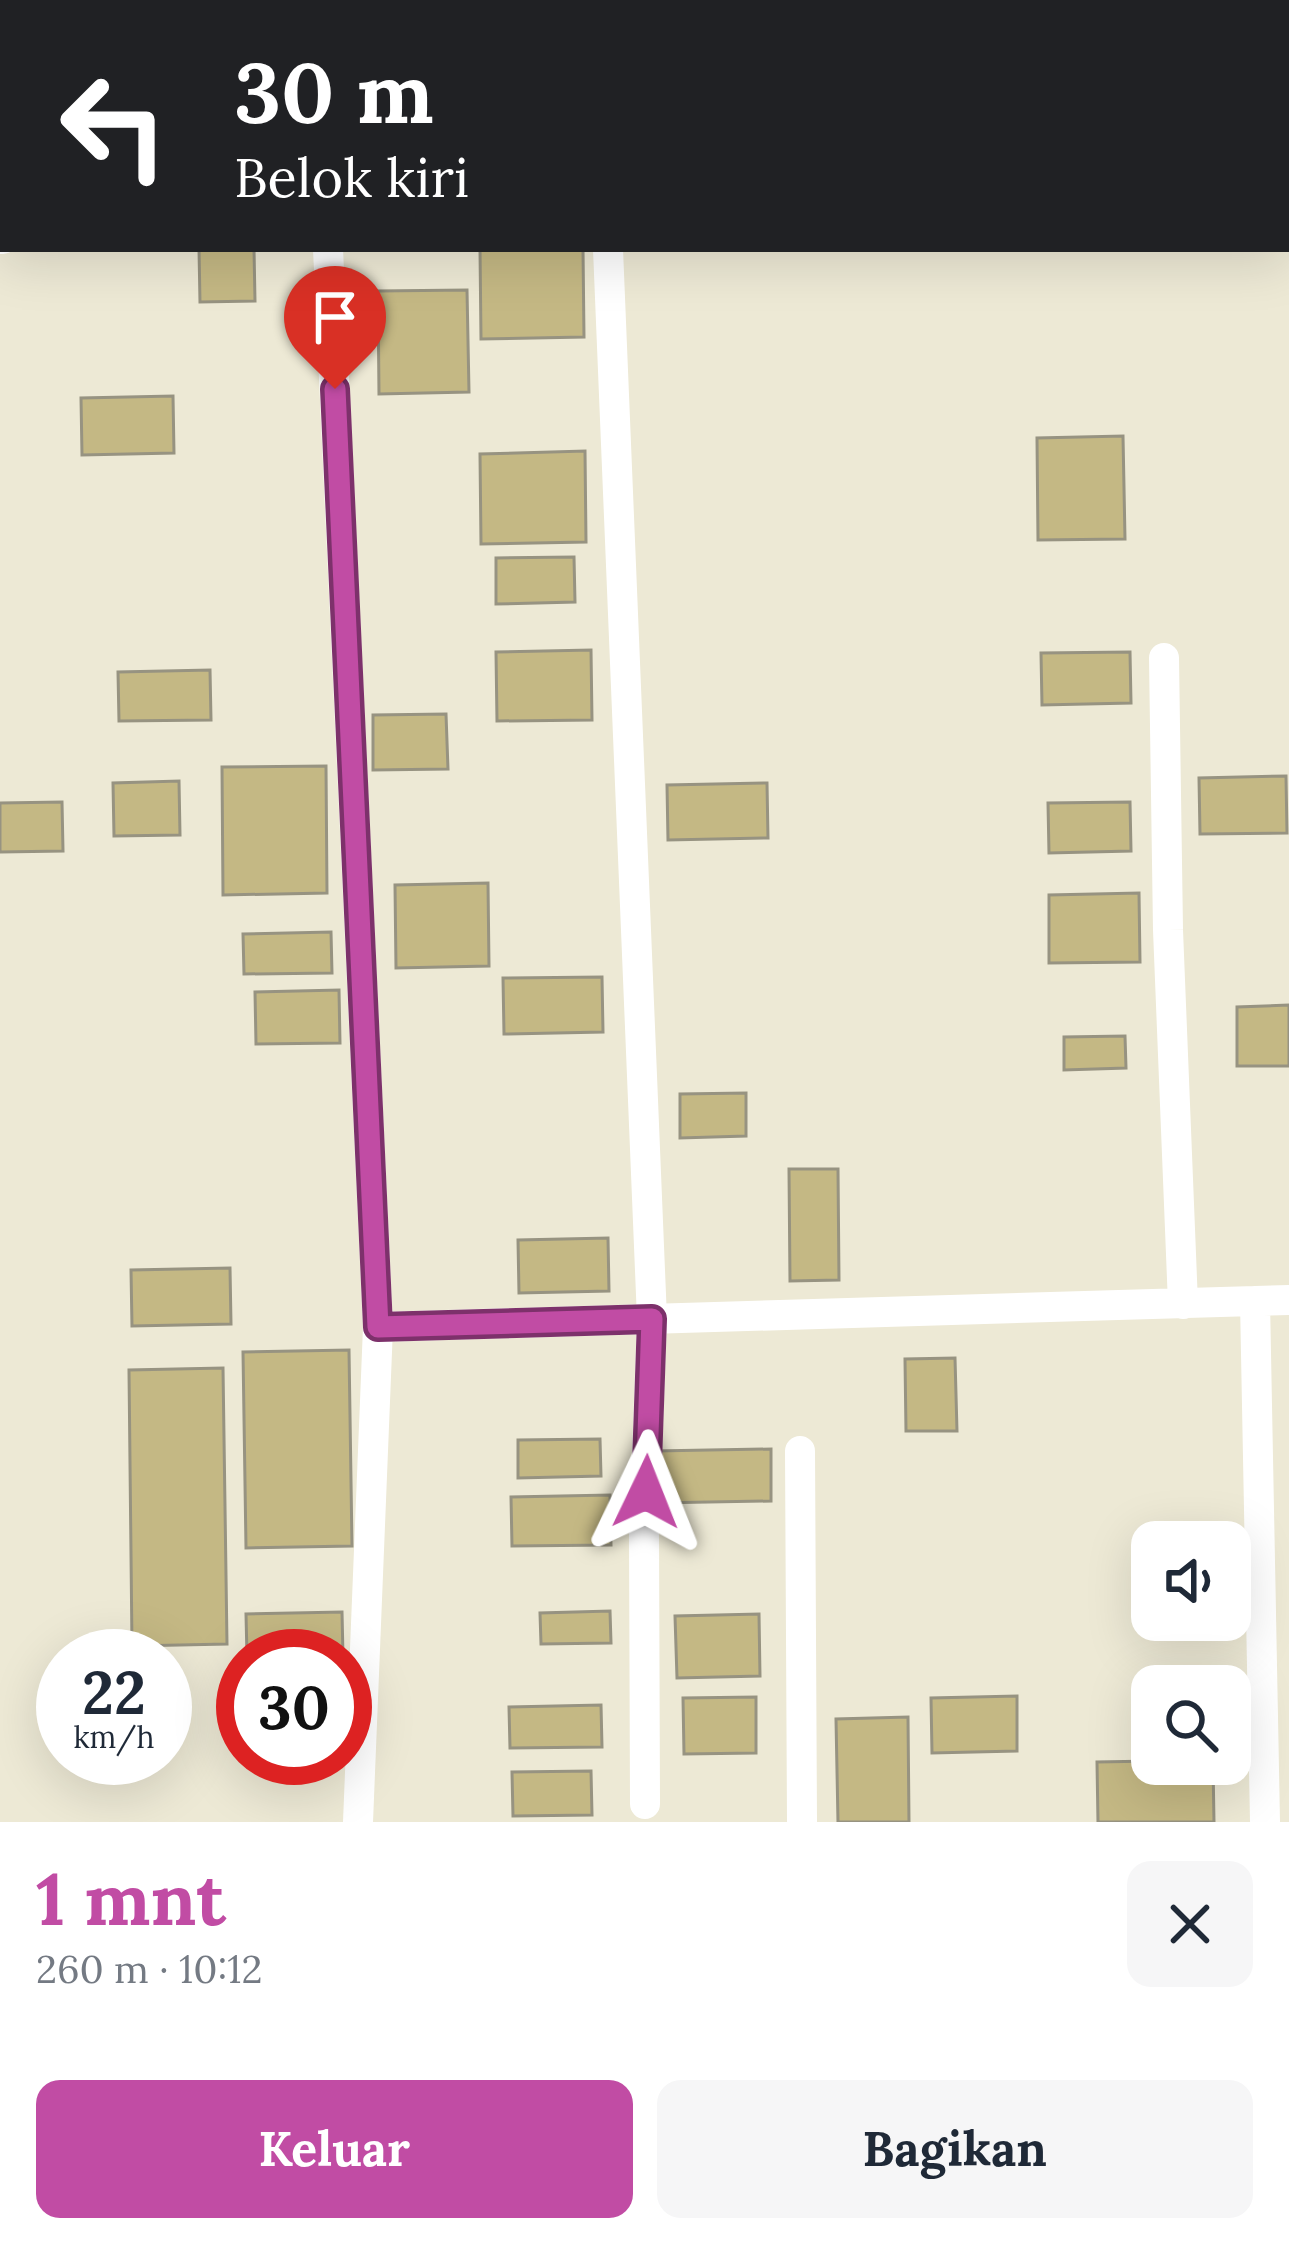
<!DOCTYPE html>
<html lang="id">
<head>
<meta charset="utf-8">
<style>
	body { margin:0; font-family:Lora,serif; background:#f6f6f7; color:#1f2937; height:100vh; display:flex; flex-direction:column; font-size:45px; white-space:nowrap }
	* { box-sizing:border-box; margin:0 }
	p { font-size:39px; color:#747a83 }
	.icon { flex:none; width:66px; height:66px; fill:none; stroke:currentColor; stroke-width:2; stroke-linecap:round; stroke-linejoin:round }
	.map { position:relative; height:1822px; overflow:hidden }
	.side { display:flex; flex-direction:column; background:#fff; flex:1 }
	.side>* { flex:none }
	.banner { position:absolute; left:0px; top:0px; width:1290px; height:252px; box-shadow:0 12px 48px #0002; background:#202124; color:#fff; overflow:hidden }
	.tools { position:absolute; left:1131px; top:1521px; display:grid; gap:24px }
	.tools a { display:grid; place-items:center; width:120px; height:120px; border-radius:24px; background:#fff; box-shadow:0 12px 48px #0002; font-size:60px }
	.speed { position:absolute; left:36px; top:1629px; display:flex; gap:24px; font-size:60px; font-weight:700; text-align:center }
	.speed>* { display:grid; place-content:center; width:156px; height:156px; border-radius:50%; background:#fff; box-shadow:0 12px 48px #0002; line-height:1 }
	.speed small { font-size:30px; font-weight:400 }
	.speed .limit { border:18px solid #d22; background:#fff; color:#111 }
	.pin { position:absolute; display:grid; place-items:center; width:102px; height:102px; color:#fff; margin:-123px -51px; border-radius:50% 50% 50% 0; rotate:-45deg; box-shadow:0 0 12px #0007 }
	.pin .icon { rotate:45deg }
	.me { position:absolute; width:132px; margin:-66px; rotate:2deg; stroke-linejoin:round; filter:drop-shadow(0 0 9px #0008) }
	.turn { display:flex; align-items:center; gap:42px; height:252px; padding:0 36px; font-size:54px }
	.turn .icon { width:156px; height:156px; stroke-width:2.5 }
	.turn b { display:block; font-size:84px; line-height:102px }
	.round { display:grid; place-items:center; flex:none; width:126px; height:126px; border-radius:24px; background:#f6f6f7 }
	.headline { display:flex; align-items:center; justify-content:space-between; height:204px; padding:0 36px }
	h1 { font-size:72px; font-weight:700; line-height:90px; color:#c14ca4 }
	.primary-button { display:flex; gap:24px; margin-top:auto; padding:24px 36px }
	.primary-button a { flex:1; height:138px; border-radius:24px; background:#c14ca4; color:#fff; font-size:48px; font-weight:700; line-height:138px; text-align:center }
	.primary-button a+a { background:#f6f6f7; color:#1f2937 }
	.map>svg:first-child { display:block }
</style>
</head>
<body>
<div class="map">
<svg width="1289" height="1822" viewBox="0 0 1289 1822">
	<rect width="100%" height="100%" fill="#ede9d5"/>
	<path fill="#c4b884" stroke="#979381" stroke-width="3" d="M 199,249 L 254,249 L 255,301 L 200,302 Z
		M 480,249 L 583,249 L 584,337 L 481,339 Z
		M 467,290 L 469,392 L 379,394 L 378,291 Z
		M 173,396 L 174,453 L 82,455 L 81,398 Z
		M 1123,436 L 1125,539 L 1038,540 L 1037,438 Z
		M 585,451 L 586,542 L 481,544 L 480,454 Z
		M 574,557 L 575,602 L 496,604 L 496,558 Z
		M 591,650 L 592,720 L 497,721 L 496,652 Z
		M 1130,652 L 1131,703 L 1042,705 L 1041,653 Z
		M 210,670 L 211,720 L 119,721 L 118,672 Z
		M 446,714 L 448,769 L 373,770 L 373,715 Z
		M 326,766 L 327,893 L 223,895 L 222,767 Z
		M 1286,776 L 1287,833 L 1200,834 L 1199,778 Z
		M 179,781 L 180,835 L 114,836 L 113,783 Z
		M 767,783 L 768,838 L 668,840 L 667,785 Z
		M 62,802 L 63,851 L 0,852 L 0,803 Z
		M 1130,802 L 1131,851 L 1049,853 L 1048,803 Z
		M 488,883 L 489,966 L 396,968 L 395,885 Z
		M 1139,893 L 1140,962 L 1049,963 L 1049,895 Z
		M 331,932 L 332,973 L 244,974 L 243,934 Z
		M 602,977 L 603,1032 L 504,1034 L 503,978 Z
		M 339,990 L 340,1043 L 256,1044 L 255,992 Z
		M 1289,1005 L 1289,1066 L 1237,1066 L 1237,1007 Z
		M 1125,1036 L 1126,1068 L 1064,1070 L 1064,1037 Z
		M 746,1093 L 746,1136 L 680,1138 L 680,1094 Z
		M 789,1169 L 838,1169 L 839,1280 L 790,1281 Z
		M 608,1238 L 609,1291 L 519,1293 L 518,1240 Z
		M 230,1268 L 231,1324 L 132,1326 L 131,1270 Z
		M 349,1350 L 352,1546 L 246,1548 L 243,1352 Z
		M 955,1358 L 957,1431 L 906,1431 L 905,1359 Z
		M 223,1368 L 227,1644 L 132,1646 L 129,1370 Z
		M 600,1439 L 601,1476 L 518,1478 L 518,1440 Z
		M 771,1449 L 771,1501 L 655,1503 L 655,1451 Z
		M 610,1495 L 611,1545 L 512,1546 L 511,1497 Z
		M 610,1611 L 611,1643 L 541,1644 L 540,1613 Z
		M 342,1612 L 343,1656 L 247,1656 L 246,1614 Z
		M 759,1614 L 760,1676 L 677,1678 L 675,1616 Z
		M 1017,1696 L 1017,1751 L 932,1753 L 931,1698 Z
		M 756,1697 L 756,1753 L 684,1754 L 683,1698 Z
		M 601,1705 L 602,1747 L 510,1748 L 509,1707 Z
		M 908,1717 L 909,1822 L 838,1822 L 836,1719 Z
		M 1152,1761 L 1152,1764 L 1213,1764 L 1214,1822 L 1098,1822 L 1097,1762 Z
		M 591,1771 L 592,1815 L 513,1816 L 512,1772 Z"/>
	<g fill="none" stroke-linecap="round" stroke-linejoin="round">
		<path stroke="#fff" stroke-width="30" d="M 50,0 L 50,3
			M 600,0 L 600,3
			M 1287,207 L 1289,207
			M 0,239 L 3,239
			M 328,249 L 378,1327 L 358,1822
			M 608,249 L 652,1319 L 644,1535 L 645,1804
			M 1164,658 L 1168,930 L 1183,1304
			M 1255,1301 L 1265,1822
			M 378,1327 L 1289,1300
			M 800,1451 L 802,1822"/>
	</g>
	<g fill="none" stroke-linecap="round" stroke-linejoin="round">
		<g stroke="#7d316b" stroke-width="30">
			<path id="route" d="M 335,389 L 378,1327 L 652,1319 L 646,1492"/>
		</g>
		<use href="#route" stroke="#c14ca4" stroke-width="21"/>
	</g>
</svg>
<div class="tools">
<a><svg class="icon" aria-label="sound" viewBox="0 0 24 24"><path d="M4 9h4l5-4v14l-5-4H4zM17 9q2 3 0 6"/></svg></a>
<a><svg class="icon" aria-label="search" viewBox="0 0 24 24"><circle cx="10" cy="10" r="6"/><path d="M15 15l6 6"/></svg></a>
</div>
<div class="speed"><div>22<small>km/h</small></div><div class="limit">30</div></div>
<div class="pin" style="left:335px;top:389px;background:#d93025"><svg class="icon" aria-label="arrive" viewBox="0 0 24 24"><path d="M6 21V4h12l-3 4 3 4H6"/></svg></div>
<svg class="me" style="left:646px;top:1492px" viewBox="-20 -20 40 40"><path d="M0-17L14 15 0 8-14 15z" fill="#c14ca4" stroke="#fff" stroke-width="4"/></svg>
<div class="banner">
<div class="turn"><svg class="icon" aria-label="left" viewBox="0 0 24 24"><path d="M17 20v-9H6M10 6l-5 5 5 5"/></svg><div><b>30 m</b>Belok kiri</div></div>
</div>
</div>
<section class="side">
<div class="headline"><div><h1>1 mnt</h1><p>260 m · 10:12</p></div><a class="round"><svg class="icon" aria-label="close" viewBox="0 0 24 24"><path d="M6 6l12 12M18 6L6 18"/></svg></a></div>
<div class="primary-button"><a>Keluar</a><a>Bagikan</a></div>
</section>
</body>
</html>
